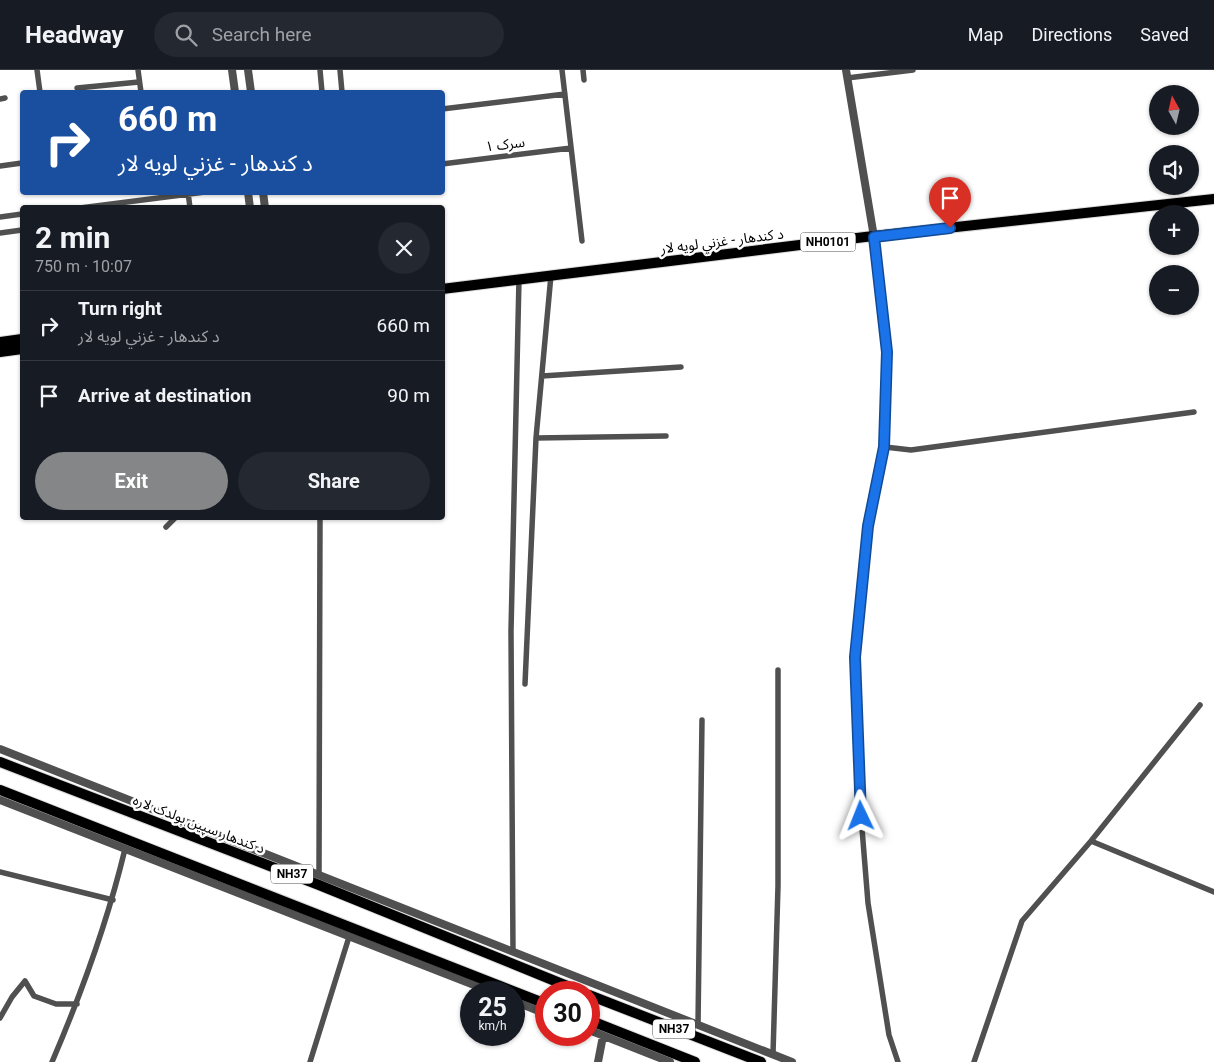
<!DOCTYPE html>
<html lang="en">
<head>
<meta charset="utf-8">
<style>
	body { margin:0; font-family:Roboto,"Noto Sans Arabic",sans-serif; background:#242831; color:#f1f3f6; height:100vh; display:flex; flex-direction:column; font-size:19px; white-space:nowrap }
	* { box-sizing:border-box; margin:0 }
	p { font-size:16px; color:#9ea1a6 }
	.icon { flex:none; width:28px; height:28px; fill:none; stroke:currentColor; stroke-width:2; stroke-linecap:round; stroke-linejoin:round }
	.map { position:relative; flex:1; overflow:hidden }
	.drawer { position:absolute; left:20px; top:135px; width:425px; height:315px; display:flex; flex-direction:column; background:#171b24; border-radius:5px; box-shadow:0 1px 4px #0004 }
	.drawer>* { flex:none }
	.guide { position:absolute; left:20px; top:20px; width:425px; height:105px; border-radius:5px; box-shadow:0 1px 4px #0004; background:#1a4fa0; color:#fff; overflow:hidden }
	.needle { width:32px; rotate:352deg }
	.controls { position:absolute; left:1149px; top:15px; display:grid; gap:10px }
	.controls a { display:grid; place-items:center; width:50px; height:50px; border-radius:50%; background:#171b24; box-shadow:0 1px 4px #0004; font-size:25px }
	.speed { position:absolute; left:460px; top:911px; display:flex; gap:10px; font-size:25px; font-weight:700; text-align:center }
	.speed>* { display:grid; place-content:center; width:65px; height:65px; border-radius:50%; background:#171b24; box-shadow:0 1px 4px #0004; line-height:1 }
	.speed small { font-size:12px; font-weight:400 }
	.speed .limit { border:8px solid #d22; background:#fff; color:#111 }
	.pin { position:absolute; display:grid; place-items:center; width:42px; height:42px; color:#fff; margin:-51px -21px; border-radius:50% 50% 50% 0; rotate:-45deg; box-shadow:0 0 5px #0007 }
	.pin .icon { rotate:45deg }
	.me { position:absolute; width:55px; margin:-28px; rotate:358deg; stroke-linejoin:round; filter:drop-shadow(0 0 4px #0008) }
	.turn { display:flex; align-items:center; gap:18px; height:105px; padding:0 15px; font-size:22px }
	.turn .icon { width:65px; height:65px; stroke-width:2.5 }
	.turn b { display:block; font-size:35px; line-height:42px }
	.round { display:grid; place-items:center; flex:none; width:52px; height:52px; border-radius:26px; background:#242831 }
	.overview { display:flex; align-items:center; justify-content:space-between; height:85px; padding:0 15px }
	h1 { font-size:30px; font-weight:700; line-height:38px }
	.primary-button { display:flex; gap:10px; margin-top:auto; padding:10px 15px }
	.primary-button a { flex:1; height:58px; border-radius:30px; background:#858687; color:#fff; font-size:20px; font-weight:700; line-height:58px; text-align:center }
	.primary-button a+a { background:#242831; color:#f1f3f6 }
	ul { padding:0; list-style:none }
	li { display:flex; align-items:center; gap:15px; height:70px; padding:0 15px; border-top:1px solid #363941 }
	li div { flex:1 }
	li b { display:block; font-size:19px }
	li em { font-style:normal }
	header { display:flex; align-items:center; gap:30px; box-sizing:border-box; height:70px; padding:0 25px; background:#171b24; border-bottom:1px solid #363941 }
	header strong { font-size:24px }
	nav { display:flex; gap:28px; margin-inline-start:auto; font-size:18px }
	.search { width:350px; height:45px; background:#242831; display:flex; align-items:center; gap:12px; box-sizing:border-box; padding:0 18px; border-radius:28px; color:#9ea1a6; font-size:19px }
	.map>svg:first-child { display:block }
</style>
</head>
<body>
<header>
<strong>Headway</strong>
<div class="search"><svg class="icon" aria-label="search" viewBox="0 0 24 24"><circle cx="10" cy="10" r="6"/><path d="M15 15l6 6"/></svg>Search here</div>
<nav><a>Map</a><a>Directions</a><a>Saved</a></nav>
</header>
<div class="map">
<svg width="1214" height="992" viewBox="0 0 1214 992">
	<rect width="100%" height="100%" fill="#fff"/>
	<g fill="none" stroke-linecap="round" stroke-linejoin="round">
		<g stroke="#dbdbdb" stroke-width="12">
			<path id="trunk" d="M 442,219 L 865,167 L 1214,129
				M 0,272 L 22,269
				M 0,282 L 22,279
				M 0,692 L 319,815 L 582,922
				M 0,720 L 546,934
				M 589,925 L 761,992
				M 589,950 L 695,992"/>
		</g>
		<path stroke="#505050" stroke-width="5.5" d="M 37,0 L 40,22
			M 138,0 L 141,22
			M 320,0 L 322,22
			M 340,0 L 342,22
			M 562,0 L 582,171
			M 583,0 L 584,10
			M 847,8 L 913,0
			M 77,18 L 139,12
			M 0,29 L 5,28
			M 442,39 L 565,24
			M 442,94 L 571,78
			M 0,96 L 22,93
			M 188,122 L 190,138
			M 80,138 L 205,122
			M 0,147 L 22,144
			M 0,163 L 22,160
			M 874,167 L 887,282 L 885,377 L 867,455 L 855,587 L 861,746 L 868,833 L 889,965 L 898,992
			M 542,306 L 681,297
			M 536,368 L 666,366
			M 885,377 L 911,380 L 1194,342
			M 166,457 L 175,448
			M 525,614 L 536,368 L 551,205
			M 1091,771 L 1214,822
			M 0,802 L 113,830
			M 319,805 L 320,448
			M 513,882 L 511,561 L 519,209
			M 0,948 L 12,927 L 25,911 L 34,926 L 56,934 L 77,934
			M 698,955 L 702,650
			M 773,984 L 778,816 L 778,600
			M 52,992 C 82,922 107,854 125,779
			M 310,992 L 349,867
			M 974,992 L 1022,851 L 1091,771 L 1200,635"/>
		<path stroke="#505050" stroke-width="8" d="M 232,0 L 235,22
			M 248,0 L 251,22
			M 846,0 L 874,167
			M 248,122 L 250,138
			M 263,122 L 265,138
			M 0,679 L 792,992
			M 0,730 L 492,922
			M 514,931 L 546,944
			M 589,960 L 670,992
			M 598,992 L 603,966"/>
		<use href="#trunk" stroke="#000" stroke-width="10"/>
	</g>
	<g fill="none" stroke-linecap="round" stroke-linejoin="round">
		<g stroke="#114b97" stroke-width="12">
			<path id="route" d="M 861,746 L 855,587 L 868,456 L 884,377 L 887,282 L 874,167 L 950,158"/>
		</g>
		<use href="#route" stroke="#1a73e8" stroke-width="9"/>
	</g>
	<g text-anchor="middle" stroke-width="5" stroke-linejoin="round" paint-order="stroke">
		<g fill="#fff" stroke="#4c4c4c" stroke-width="1">
			<rect x="800.5" y="162.5" width="55" height="19" rx="4"/>
			<rect x="271" y="794.5" width="42" height="19" rx="4"/>
			<rect x="653" y="949.5" width="42" height="19" rx="4"/>
		</g>
		<g font-size="12" font-weight="bold" fill="#000">
			<text x="828" y="176">NH0101</text>
			<text x="292" y="808">NH37</text>
			<text x="674" y="963">NH37</text>
		</g>
		<g font-size="14" fill="#000" stroke="#fff">
			<text transform="translate(505 74) rotate(-7)" y="5">سرک ۱</text>
			<text transform="translate(722 171) rotate(-7)" y="5">د کندهار - غزني لويه لار</text>
			<text transform="translate(199 754) rotate(21)" y="5">د کندهار سپین بولدک لاره</text>
		</g>
	</g>
</svg>
<div class="controls">
<a><svg class="needle" viewBox="-14 -14 28 28"><path d="M0-13l5 13h-10z" fill="#e53935"/><path d="M0 13l5-13h-10z" fill="#9ea1a6"/></svg></a>
<a><svg class="icon" aria-label="sound" viewBox="0 0 24 24"><path d="M4 9h4l5-4v14l-5-4H4zM17 9q2 3 0 6"/></svg></a>
<a>+</a>
<a>−</a>
</div>
<div class="speed"><div>25<small>km/h</small></div><div class="limit">30</div></div>
<div class="pin" style="left:950px;top:158px;background:#d93025"><svg class="icon" aria-label="arrive" viewBox="0 0 24 24"><path d="M6 21V4h12l-3 4 3 4H6"/></svg></div>
<svg class="me" style="left:861px;top:746px" viewBox="-20 -20 40 40"><path d="M0-17L14 15 0 8-14 15z" fill="#1a73e8" stroke="#fff" stroke-width="4"/></svg>
<div class="guide">
<div class="turn"><svg class="icon" aria-label="right" viewBox="0 0 24 24"><path d="M7 20v-9h11M14 6l5 5-5 5"/></svg><div><b>660 m</b>د کندهار - غزني لويه لار</div></div>
</div>
<section class="drawer">
<div class="overview"><div><h1>2 min</h1><p>750 m · 10:07</p></div><a class="round"><svg class="icon" aria-label="close" viewBox="0 0 24 24"><path d="M6 6l12 12M18 6L6 18"/></svg></a></div>
<ul>
<li><svg class="icon" aria-label="right" viewBox="0 0 24 24"><path d="M7 20v-9h11M14 6l5 5-5 5"/></svg><div><b>Turn right</b><p>د کندهار - غزني لويه لار</p></div><em>660 m</em></li>
<li><svg class="icon" aria-label="arrive" viewBox="0 0 24 24"><path d="M6 21V4h12l-3 4 3 4H6"/></svg><div><b>Arrive at destination</b></div><em>90 m</em></li>
</ul>
<div class="primary-button"><a>Exit</a><a>Share</a></div>
</section>
</div>
</body>
</html>
